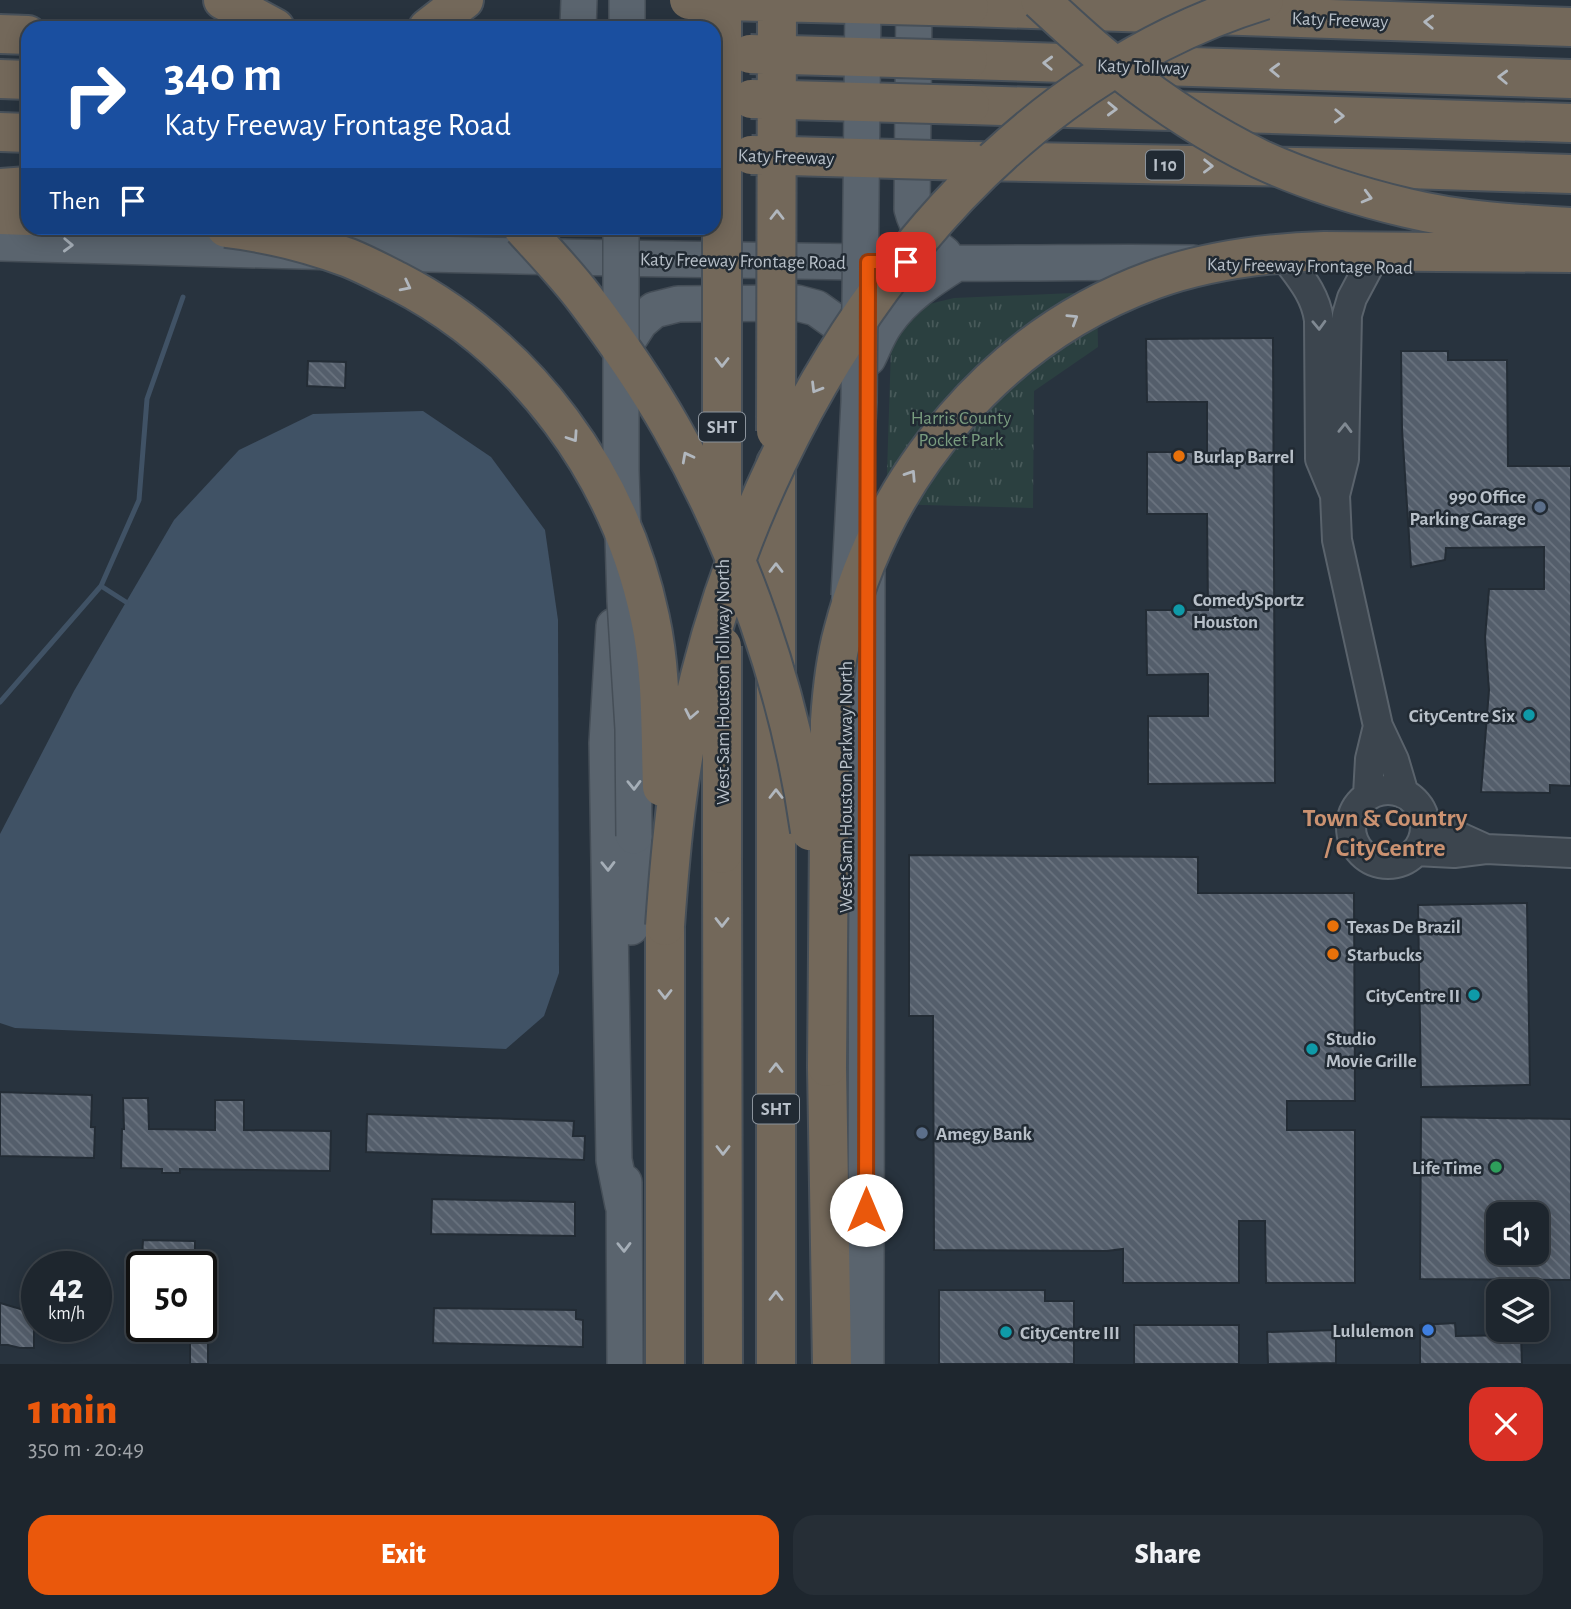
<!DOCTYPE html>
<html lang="en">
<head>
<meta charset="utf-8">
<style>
	body { margin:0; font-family:"Alegreya Sans",sans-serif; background:#262e36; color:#f1f3f6; height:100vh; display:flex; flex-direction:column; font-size:26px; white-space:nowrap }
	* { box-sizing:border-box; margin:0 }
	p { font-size:23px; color:#a1a5aa }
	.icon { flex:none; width:38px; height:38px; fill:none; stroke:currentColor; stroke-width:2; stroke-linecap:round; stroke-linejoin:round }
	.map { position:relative; height:1364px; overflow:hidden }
	.side { display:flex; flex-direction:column; background:#1e262e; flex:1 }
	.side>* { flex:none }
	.banner { position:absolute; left:21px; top:21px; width:700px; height:214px; border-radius:21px; box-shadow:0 4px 18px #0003,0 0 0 2px #3c434a; background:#1a4fa0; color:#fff; overflow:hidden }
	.tools { position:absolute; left:1486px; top:1202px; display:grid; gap:14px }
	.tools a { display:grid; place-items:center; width:63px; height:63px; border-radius:14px; background:#1e262e; box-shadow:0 4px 18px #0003,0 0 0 2px #3c434a; font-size:35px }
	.speed { position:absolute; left:21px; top:1251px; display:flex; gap:14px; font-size:35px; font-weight:700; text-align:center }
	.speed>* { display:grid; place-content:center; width:91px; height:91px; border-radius:50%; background:#1e262e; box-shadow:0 4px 18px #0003,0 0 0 2px #3c434a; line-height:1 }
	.speed small { font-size:18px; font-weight:400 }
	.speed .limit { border:4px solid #111; border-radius:10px; background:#fff; color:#111 }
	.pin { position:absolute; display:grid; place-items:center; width:60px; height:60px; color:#fff; margin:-30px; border-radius:14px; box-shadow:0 4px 10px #0006 }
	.me { position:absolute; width:77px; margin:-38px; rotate:0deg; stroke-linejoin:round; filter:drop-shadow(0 0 5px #0008) }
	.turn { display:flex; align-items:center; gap:24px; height:147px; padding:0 28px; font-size:32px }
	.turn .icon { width:91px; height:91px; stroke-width:2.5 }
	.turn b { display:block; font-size:49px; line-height:60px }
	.then { display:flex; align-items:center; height:66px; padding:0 28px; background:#0003; gap:14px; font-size:26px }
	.round { display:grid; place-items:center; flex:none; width:74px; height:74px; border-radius:21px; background:#262e36 }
	.head { display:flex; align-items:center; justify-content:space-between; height:119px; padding:0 28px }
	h1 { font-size:42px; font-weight:800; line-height:52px; color:#ea580c }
	.action { display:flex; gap:14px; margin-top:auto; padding:14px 28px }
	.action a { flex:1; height:80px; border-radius:21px; background:#ea580c; color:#fff; font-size:28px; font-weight:800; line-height:80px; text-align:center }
	.action a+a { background:#262e36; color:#f1f3f6 }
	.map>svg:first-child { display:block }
</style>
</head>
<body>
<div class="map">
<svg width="1571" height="1364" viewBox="0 0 1571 1364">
	<defs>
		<pattern id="park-tufts" width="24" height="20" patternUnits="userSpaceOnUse" patternTransform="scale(1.75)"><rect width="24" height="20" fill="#2b4040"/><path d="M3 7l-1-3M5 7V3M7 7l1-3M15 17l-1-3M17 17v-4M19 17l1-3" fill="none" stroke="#485a5a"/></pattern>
		<pattern id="building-back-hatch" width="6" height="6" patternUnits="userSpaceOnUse" patternTransform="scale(1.75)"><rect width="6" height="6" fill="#545e6b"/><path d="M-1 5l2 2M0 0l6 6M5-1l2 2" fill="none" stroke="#6a737f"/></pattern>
	</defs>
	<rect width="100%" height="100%" fill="#28333e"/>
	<path fill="url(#park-tufts)" d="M 1097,292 L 1098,347 L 1034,391 L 1033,508 L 886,504 L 891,348 L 899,333 L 929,304 L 954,298 Z"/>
	<path fill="#405265" d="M 423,411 L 491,457 L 545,530 L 558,620 L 559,973 L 544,1016 L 506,1049 L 15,1028 L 0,1023 L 0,834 L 74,691 L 174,520 L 239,450 L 313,414 Z"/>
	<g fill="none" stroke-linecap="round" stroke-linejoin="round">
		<path stroke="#405265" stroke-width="5" d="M 101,586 L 126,602
			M 0,702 L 101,586 L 139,500 L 147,399 L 183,297"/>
	</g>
	<path fill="url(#building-back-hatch)" stroke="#232c35" stroke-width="2" fill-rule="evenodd" d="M 1273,338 L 1275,783 L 1148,784 L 1148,716 L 1208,716 L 1208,674 L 1147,675 L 1146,610 L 1208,610 L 1207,514 L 1147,514 L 1147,452 L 1207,452 L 1207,402 L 1147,402 L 1146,339 Z
		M 1401,351 L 1448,351 L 1448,360 L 1507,360 L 1508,466 L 1571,466 L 1571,786 L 1550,785 L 1550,793 L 1481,792 L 1489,690 L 1485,638 L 1489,589 L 1544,589 L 1544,547 L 1446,548 L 1445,560 L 1411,567 L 1402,429 Z
		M 308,361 L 346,362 L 345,388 L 307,386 Z
		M 909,855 L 1198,857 L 1198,893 L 1354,893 L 1355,1101 L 1287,1101 L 1287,1130 L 1355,1130 L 1355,1283 L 1266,1283 L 1265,1221 L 1239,1221 L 1239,1283 L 1123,1283 L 1123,1249 L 1107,1251 L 934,1250 L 933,1016 L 909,1016 Z
		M 1527,903 L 1530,1085 L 1421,1087 L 1418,905 Z
		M 0,1092 L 92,1095 L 91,1127 L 95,1127 L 94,1158 L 0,1156 Z
		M 123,1098 L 148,1098 L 149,1129 L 215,1130 L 215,1100 L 244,1100 L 244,1130 L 331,1131 L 330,1171 L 180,1169 L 180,1173 L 162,1173 L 162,1169 L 121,1168 L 122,1129 L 124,1129 Z
		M 367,1114 L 574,1121 L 573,1136 L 585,1136 L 584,1160 L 366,1152 Z
		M 1421,1117 L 1571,1119 L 1571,1280 L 1420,1279 ZM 1498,1214 L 1536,1214 L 1536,1253 L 1498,1253 Z
		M 432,1199 L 575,1202 L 575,1236 L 431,1234 Z
		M 143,1240 L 195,1241 L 195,1260 L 142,1258 Z
		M 939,1290 L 1045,1290 L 1045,1301 L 1074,1301 L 1074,1364 L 939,1364 Z
		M 0,1303 L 34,1313 L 34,1348 L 20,1348 L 8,1345 L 0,1345 Z
		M 434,1308 L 576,1310 L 576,1319 L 583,1320 L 583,1347 L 433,1343 Z
		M 1455,1323 L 1456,1336 L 1521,1335 L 1522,1364 L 1420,1364 L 1420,1325 Z
		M 1134,1325 L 1239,1325 L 1239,1364 L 1134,1364 Z
		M 190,1326 L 208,1326 L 208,1364 L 190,1364 Z
		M 1336,1330 L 1336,1363 L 1268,1364 L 1267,1332 Z"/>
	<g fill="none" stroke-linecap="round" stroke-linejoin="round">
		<g stroke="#5a636c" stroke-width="32">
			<path id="minor" d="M 1291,265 C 1304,282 1316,298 1319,320 L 1320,459 L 1335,495
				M 1369,266 L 1352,298 L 1347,315 L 1344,459 L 1335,495 L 1337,540 L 1378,726 L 1394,760 L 1404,794
				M1351 827a37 37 0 1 1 74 0a37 37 0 1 1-74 0Z
				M 1368,795 L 1370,759 L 1378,726
				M 1424,821 L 1486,849
				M 1416,851 L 1454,853 L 1486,849 L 1571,853"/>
		</g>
		<g stroke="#454e57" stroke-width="38">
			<path id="major" d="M 627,0 L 627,28
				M 914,0 L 912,209 C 917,229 928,242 944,254
				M 578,28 L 579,0
				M 0,243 C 318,252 635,260 953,263 C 1033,264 1113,261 1193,263
				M 611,328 L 625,345 L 640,322 L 654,310 L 678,304 L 797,303 L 816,308 L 837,323 L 868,358
				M 868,358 C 874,346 878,334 886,323 C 904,297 930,280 957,263
				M 614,626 L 607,743 L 614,1160 L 623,1205
				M 631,927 L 634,836
				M 624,1182 L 625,1364
				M 863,1308 L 866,1332 L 866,1364
				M 866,1332 L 867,572"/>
		</g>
		<g stroke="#475059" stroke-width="42">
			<path id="highway" d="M 223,0 L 275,28
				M 969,7 L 1571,27
				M 428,28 L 464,0
				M 0,34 L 28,35
				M 968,60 L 1571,79
				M 0,79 L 28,80
				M 970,105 L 1571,123
				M 0,132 L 28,133
				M 971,161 L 1407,169 L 1571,174
				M 0,188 L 28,186
				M 0,215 L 28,216
				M 722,854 L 723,1364
				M 665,926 L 665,1364
				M 827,1067 L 832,1364
				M 776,1364 L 776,463"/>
		</g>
		<use href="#minor" stroke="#3c454e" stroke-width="28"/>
		<use href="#major" stroke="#5a646e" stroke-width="35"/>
		<use href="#highway" stroke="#73685a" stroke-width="38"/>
		<g stroke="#454e57" stroke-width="38" stroke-linecap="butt">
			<path id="major-bridge" d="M 621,228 L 621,470 L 625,601 L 633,729 L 634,836
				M 849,596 L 859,402 L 863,0"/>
		</g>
		<g stroke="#475059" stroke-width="42" stroke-linecap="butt">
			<path id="highway-bridge" d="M 689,0 L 969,7
				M 1040,0 C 1066,24 1092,49 1120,70 C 1163,104 1211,135 1260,159 C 1303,179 1360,197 1407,208 C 1460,221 1516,224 1571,227
				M 750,54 L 968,60
				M 751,99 L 970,105
				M 751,155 L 969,161
				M 226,228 C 268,233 309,243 349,258 C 366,265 381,273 397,281 C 527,348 620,475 650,618 C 662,673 660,731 662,787
				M 523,228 C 544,251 566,274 585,299 C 616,340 646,383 671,427 C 741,550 790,691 810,831
				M 776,431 L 777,0
				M 722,519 L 722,0
				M 722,854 L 722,646
				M 665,926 C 671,841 679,758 700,676 C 772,390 970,90 1264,0
				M 827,1067 L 830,721 C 832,691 835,661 843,632 C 884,474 997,337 1153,280 C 1208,260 1266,253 1324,251 L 1571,253"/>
		</g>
		<use href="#major-bridge" stroke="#5a646e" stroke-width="35"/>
		<use href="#highway-bridge" stroke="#73685a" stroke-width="38"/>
	</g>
	<defs><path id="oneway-chevron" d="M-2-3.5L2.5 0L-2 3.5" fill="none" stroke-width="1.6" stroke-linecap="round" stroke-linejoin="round" transform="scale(1.75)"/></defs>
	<g stroke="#b1b7be">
		<use href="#oneway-chevron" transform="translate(1429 22) rotate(-178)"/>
		<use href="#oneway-chevron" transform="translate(1048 63) rotate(-178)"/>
		<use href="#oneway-chevron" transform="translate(1275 70) rotate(-178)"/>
		<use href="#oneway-chevron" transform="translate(1503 77) rotate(-178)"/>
		<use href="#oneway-chevron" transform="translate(1112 109) rotate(2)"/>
		<use href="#oneway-chevron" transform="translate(1339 116) rotate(2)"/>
		<use href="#oneway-chevron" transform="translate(1208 166) rotate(1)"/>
		<use href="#oneway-chevron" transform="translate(1367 197) rotate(15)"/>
		<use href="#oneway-chevron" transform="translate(777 215) rotate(-90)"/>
		<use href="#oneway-chevron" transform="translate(406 286) rotate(27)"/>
		<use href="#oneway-chevron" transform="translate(1073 319) rotate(-32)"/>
		<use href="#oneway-chevron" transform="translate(722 362) rotate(90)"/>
		<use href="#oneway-chevron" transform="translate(816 388) rotate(121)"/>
		<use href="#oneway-chevron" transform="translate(573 437) rotate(56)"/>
		<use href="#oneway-chevron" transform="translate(687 457) rotate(-118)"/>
		<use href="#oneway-chevron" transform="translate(911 475) rotate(-57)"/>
		<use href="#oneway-chevron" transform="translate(776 568) rotate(-90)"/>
		<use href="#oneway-chevron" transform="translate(691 714) rotate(101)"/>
		<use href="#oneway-chevron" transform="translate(776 794) rotate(-90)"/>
		<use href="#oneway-chevron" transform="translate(722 922) rotate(90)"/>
		<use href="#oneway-chevron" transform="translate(665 994) rotate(90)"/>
		<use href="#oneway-chevron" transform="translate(776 1068) rotate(-90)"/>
		<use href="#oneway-chevron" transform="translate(723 1150) rotate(90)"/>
		<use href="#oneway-chevron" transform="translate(776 1296) rotate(-90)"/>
	</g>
	<g stroke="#a5aeb7">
		<use href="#oneway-chevron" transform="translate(68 245) rotate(2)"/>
		<use href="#oneway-chevron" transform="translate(634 785) rotate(89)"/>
		<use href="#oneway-chevron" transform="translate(608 866) rotate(89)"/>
		<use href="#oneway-chevron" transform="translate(624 1247) rotate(89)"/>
	</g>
	<g stroke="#808992">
		<use href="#oneway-chevron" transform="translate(1319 325) rotate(88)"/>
		<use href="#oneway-chevron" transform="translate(1345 428) rotate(-89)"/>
	</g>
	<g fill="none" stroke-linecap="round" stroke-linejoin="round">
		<g stroke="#983908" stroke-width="18">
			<path id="route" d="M 866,1210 L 868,262 L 906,262"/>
		</g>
		<use href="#route" stroke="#ea580c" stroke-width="12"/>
	</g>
	<g fill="#e8710a" stroke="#212a33" stroke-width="2.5">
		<circle cx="1179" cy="456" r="7"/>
		<circle cx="1333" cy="926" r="7"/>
		<circle cx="1333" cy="954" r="7"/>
	</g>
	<g fill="#5c6f8a" stroke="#212a33" stroke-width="2.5">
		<circle cx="1540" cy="507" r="7"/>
		<circle cx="922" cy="1133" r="7"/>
	</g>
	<g fill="#0f9aa8" stroke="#212a33" stroke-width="2.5">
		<circle cx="1179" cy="610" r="7"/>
		<circle cx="1529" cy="715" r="7"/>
		<circle cx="1474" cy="995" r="7"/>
		<circle cx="1312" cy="1049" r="7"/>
		<circle cx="1006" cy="1332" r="7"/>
	</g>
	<circle fill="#2e9e5b" stroke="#212a33" stroke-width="2.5" cx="1496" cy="1167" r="7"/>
	<circle fill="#3f7fe0" stroke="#212a33" stroke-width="2.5" cx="1428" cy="1330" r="7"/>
	<g text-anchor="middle" stroke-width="5" stroke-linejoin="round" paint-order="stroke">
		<g fill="#212a33" stroke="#8b939c" stroke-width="2">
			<rect x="1146" y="150.5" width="38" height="29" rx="5"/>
			<rect x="699" y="412.5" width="46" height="29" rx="5"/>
			<rect x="753" y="1094.5" width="46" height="29" rx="5"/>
		</g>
		<g font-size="18" font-weight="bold" fill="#b8c0c9">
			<text x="1165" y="171">I 10</text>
			<text x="722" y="433">SHT</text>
			<text x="776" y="1115">SHT</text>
		</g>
		<g font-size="19" fill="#b8c0c9" stroke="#212a33">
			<text transform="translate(1340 19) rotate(2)" y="7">Katy Freeway</text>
			<text transform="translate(1143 66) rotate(2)" y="7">Katy Tollway</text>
			<text transform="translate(786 156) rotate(2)" y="7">Katy Freeway</text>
			<text transform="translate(743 260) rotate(1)" y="7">Katy Freeway Frontage Road</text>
			<text transform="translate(1310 265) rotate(1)" y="7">Katy Freeway Frontage Road</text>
			<text transform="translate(722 682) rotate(-90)" y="7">West Sam Houston Tollway North</text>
			<text transform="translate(845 787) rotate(-90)" y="7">West Sam Houston Parkway North</text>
		</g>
		<g font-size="19" fill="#799c7f" stroke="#212a33">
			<text x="961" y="424">Harris County<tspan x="961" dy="22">Pocket Park</tspan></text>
		</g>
		<g font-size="19" font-weight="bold" fill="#b8c0c9" stroke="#212a33" text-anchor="start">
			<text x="1193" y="463">Burlap Barrel</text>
			<text x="1526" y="503" text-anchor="end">990 Office<tspan x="1526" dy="22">Parking Garage</tspan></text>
			<text x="1193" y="606">ComedySportz<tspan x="1193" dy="22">Houston</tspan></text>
			<text x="1515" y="722" text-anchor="end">CityCentre Six</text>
			<text x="1347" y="933">Texas De Brazil</text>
			<text x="1347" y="961">Starbucks</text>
			<text x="1460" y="1002" text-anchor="end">CityCentre II</text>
			<text x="1326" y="1045">Studio<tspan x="1326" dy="22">Movie Grille</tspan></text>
			<text x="936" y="1140">Amegy Bank</text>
			<text x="1482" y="1174" text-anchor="end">Life Time</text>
			<text x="1414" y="1337" text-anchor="end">Lululemon</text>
			<text x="1020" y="1339">CityCentre III</text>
		</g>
		<g font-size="26" font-weight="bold" fill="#cb9271" stroke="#212a33">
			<text x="1385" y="826">Town &amp; Country<tspan x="1385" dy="30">/ CityCentre</tspan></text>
		</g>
	</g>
</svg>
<div class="tools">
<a><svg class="icon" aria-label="sound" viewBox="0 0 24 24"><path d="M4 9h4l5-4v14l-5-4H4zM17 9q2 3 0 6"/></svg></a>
<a><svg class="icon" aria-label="layers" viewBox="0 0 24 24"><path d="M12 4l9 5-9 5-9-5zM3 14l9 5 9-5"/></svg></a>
</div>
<div class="speed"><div>42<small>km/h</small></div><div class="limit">50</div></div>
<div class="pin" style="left:906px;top:262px;background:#d93025"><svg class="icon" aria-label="arrive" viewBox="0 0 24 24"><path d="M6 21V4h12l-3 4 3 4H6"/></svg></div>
<svg class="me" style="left:866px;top:1210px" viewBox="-20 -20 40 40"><circle r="19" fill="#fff"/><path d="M0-13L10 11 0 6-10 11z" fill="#ea580c"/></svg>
<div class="banner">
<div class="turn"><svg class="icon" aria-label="right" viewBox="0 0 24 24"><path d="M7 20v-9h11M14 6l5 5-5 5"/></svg><div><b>340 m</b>Katy Freeway Frontage Road</div></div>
<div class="then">Then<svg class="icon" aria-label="arrive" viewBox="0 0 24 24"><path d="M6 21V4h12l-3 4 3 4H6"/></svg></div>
</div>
</div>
<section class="side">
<div class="head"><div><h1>1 min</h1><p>350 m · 20:49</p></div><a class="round" style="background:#d93025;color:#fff"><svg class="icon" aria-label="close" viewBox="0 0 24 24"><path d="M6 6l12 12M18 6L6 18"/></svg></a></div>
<div class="action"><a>Exit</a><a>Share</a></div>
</section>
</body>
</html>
